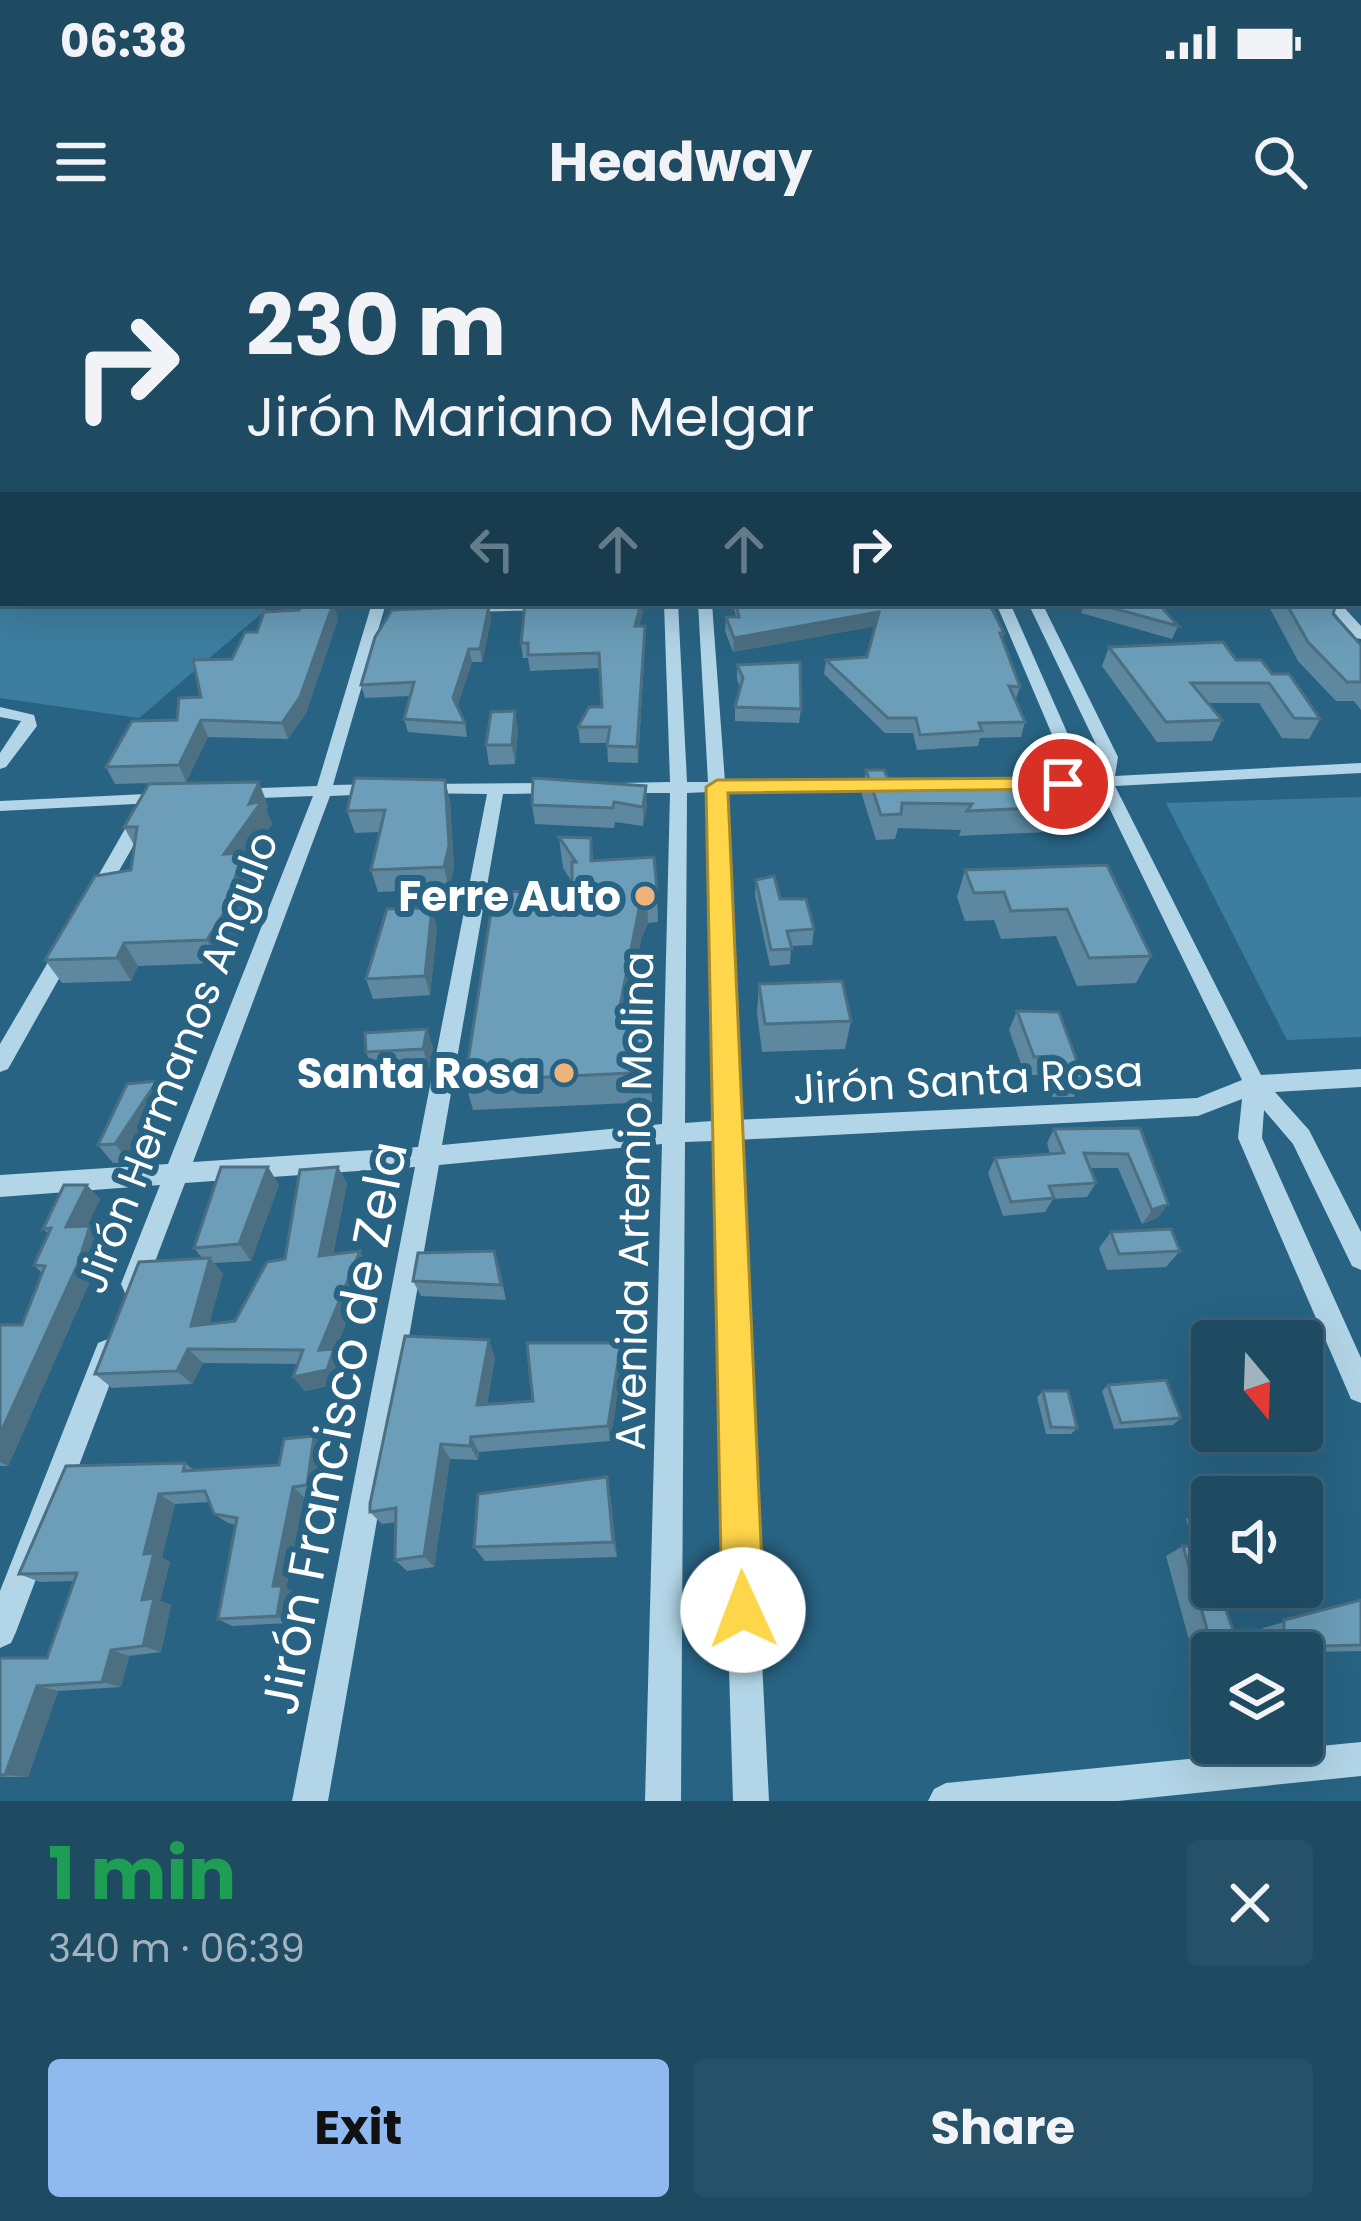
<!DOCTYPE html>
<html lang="en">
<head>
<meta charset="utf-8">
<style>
	body { margin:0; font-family:Poppins,sans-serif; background:#265168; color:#f1f3f6; height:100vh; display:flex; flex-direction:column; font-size:45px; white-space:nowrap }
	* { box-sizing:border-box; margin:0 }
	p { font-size:39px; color:#a1b3be }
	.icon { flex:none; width:66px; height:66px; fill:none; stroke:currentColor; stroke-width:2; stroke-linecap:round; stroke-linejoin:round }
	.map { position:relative; height:1561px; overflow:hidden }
	.panel { display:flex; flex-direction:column; background:#1e4a62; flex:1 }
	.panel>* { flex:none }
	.top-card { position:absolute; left:0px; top:0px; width:1362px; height:366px; box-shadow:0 12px 48px #0002,0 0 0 3px #3c6277; background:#1e4a62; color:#f1f3f6; overflow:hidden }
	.needle { width:78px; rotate:161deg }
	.controls { position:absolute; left:1191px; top:1080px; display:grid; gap:24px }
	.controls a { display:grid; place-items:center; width:132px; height:132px; border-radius:12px; background:#1e4a62; box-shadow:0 12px 48px #0002,0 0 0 3px #3c6277; font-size:60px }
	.pin { position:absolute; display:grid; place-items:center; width:102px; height:102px; color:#fff; margin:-51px; border:6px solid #fff; border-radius:50%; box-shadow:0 3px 12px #0007 }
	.me { position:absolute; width:132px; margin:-66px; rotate:358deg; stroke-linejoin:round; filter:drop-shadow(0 0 9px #0008) }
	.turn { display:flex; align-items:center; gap:42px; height:252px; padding:0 48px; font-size:54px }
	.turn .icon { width:156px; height:156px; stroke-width:2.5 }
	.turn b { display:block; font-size:84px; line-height:102px }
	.lanes { display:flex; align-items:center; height:114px; padding:0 48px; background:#0003; justify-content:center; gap:60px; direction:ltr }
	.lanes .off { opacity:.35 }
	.round { display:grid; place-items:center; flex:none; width:126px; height:126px; border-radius:12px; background:#265168 }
	.headline { display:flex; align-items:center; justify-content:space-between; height:204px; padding:0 48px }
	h1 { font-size:72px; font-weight:700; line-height:90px; color:#1e9e55 }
	.button { display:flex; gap:24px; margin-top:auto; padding:24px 48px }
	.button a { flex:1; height:138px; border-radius:12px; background:#90b9f0; color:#111; font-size:48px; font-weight:700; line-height:138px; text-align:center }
	.button a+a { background:#265168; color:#f1f3f6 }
	.status { display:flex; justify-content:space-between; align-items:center; height:84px; padding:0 60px; background:#1e4a62; direction:ltr }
	.status svg { height:33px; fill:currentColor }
	header { display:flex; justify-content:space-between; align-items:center; height:156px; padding:0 48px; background:#1e4a62; font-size:54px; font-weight:700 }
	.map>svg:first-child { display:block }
</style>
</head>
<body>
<div class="status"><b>06:38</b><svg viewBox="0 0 49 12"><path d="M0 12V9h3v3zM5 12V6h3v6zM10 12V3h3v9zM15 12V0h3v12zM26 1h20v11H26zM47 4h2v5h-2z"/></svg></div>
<header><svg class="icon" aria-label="menu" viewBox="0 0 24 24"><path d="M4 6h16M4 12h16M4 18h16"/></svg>Headway<svg class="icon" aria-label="search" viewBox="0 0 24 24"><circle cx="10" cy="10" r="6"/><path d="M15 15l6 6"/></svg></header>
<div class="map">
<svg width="1361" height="1561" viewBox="0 0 1361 1561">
	<rect width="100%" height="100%" fill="#286383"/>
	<path fill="#3d7ea0" d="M 0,176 L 3,363 L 274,363 L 139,478 L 0,458 Z
		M 1361,557 L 1361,797 L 1287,800 L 1166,563 Z"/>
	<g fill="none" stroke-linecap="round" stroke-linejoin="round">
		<path fill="#b2d5e7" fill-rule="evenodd" d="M 1359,225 L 1361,225 L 1361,233 L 1359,233 Z
			M 1359,337 L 1361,337 L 1361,345 L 1359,345 Z
			M 1359,355 L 1361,355 L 1361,365 L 1355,363 L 1359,363 Z
			M 372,363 L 386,363 L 333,545 L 377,544 L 385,549 L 377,554 L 330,556 L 193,922 L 418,907 L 487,554 L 414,553 L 414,545 L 420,544 L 557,543 L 565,548 L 557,553 L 503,554 L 442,905 L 662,884 L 670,553 L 618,553 L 610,548 L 618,543 L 670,542 L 664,363 L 678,363 L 687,542 L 708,542 L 698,363 L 712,363 L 725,542 L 887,541 L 895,546 L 887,551 L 726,552 L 735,880 L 1197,858 L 1242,840 L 1099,547 L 1044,550 L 1036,545 L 1044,540 L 1086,538 L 1062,518 L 996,363 L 1010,363 L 1077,515 L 1100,532 L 1102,517 L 1028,363 L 1042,363 L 1118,517 L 1115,536 L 1361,523 L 1361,533 L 1115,546 L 1261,835 L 1361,829 L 1361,847 L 1275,852 L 1309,890 L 1361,992 L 1361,1030 L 1352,1026 L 1293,904 L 1264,870 L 1262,898 L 1361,1118 L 1361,1163 L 1351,1159 L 1238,898 L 1242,859 L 1198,876 L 736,900 L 769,1561 L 733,1561 L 713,901 L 685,902 L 681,1561 L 645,1561 L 662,904 L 439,925 L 328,1561 L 292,1561 L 415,927 L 185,943 L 143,1053 L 134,1056 L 125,1053 L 121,1044 L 160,945 L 0,957 L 0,935 L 168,924 L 313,556 L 234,559 L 226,554 L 234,549 L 317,546 ZM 709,552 L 712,881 L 685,883 L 687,553 Z
			M 555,363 L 558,366 L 551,370 L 463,372 L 456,368 L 463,364 Z
			M 1326,363 L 1340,363 L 1361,386 L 1361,399 L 1356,398 Z
			M 0,467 L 34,475 L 37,486 L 6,527 L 0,529 L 0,513 L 21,481 L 0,477 Z
			M 167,553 L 173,554 L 173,562 L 0,571 L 0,561 Z
			M 142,570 L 151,575 L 104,657 L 102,662 L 88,662 L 86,657 L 133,575 Z
			M 68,698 L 78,705 L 8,829 L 0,832 L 0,804 L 61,700 Z
			M 108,1099 L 118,1103 L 122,1112 L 16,1392 L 11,1403 L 0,1408 L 0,1351 L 98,1103 Z
			M 1361,1502 L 1361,1536 L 1118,1561 L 928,1561 L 934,1549 L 946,1543 Z"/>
	</g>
	<path fill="#5d889f" d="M 302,363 L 337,363 L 334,367 L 338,379 L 306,473 L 288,499 L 208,497 L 186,542 L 115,544 L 106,527 L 177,480 L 201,457 L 257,392 L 299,370 Z
		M 525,363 L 643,363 L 643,371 L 639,386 L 645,386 L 645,401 L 638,523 L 608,522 L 607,503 L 580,503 L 578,487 L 602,467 L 600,428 L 530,431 L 528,418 L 523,418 L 521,403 Z
		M 733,363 L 989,363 L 1004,393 L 1002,399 L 1020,447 L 1015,461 L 1025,482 L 1021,497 L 980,498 L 978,506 L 917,510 L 913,493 L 885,493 L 824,434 L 826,420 L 867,417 L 875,386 L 733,412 L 725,391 L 726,377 L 736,377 Z
		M 1084,363 L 1158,363 L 1178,386 L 1172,399 L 1081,373 Z
		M 1267,363 L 1335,363 L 1333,374 L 1361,405 L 1361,470 L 1354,461 L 1336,461 L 1298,421 Z
		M 489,366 L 491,379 L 482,422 L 472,422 L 457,467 L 465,483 L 467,497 L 408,492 L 404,479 L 410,456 L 365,458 L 361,445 Z
		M 1109,407 L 1236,420 L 1272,434 L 1320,479 L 1309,499 L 1282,498 L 1259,463 L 1208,463 L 1222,480 L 1212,501 L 1157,502 L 1102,426 Z
		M 737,425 L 801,469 L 799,483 L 735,481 L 735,467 L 740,448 L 737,439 Z
		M 518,490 L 515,524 L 489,525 L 486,505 Z
		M 866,530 L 890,543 L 1080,566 L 1070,591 L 959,596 L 961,590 L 898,588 L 895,599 L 876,600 L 862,555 Z
		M 533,538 L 647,565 L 643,586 L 615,582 L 614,588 L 535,584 L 532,565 Z
		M 445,540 L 450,562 L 454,627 L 449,649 L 378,652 L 371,630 L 380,592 L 355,593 L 347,571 Z
		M 268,566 L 266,570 L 272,584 L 246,621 L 253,637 L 242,673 L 243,693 L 236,694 L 219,723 L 138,726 L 131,741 L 62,743 L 45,720 L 131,630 L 135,607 L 124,587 Z
		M 559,597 L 591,598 L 593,621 L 657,651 L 658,682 L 648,683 L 641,699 L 628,766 L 648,765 L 652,862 L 473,870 L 465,841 L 572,650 L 572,642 L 563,628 Z
		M 1107,625 L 1151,716 L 1136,743 L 1077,746 L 1056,696 L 1001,699 L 994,680 L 965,681 L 957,657 L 965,630 Z
		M 756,640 L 814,689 L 812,705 L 791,706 L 790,724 L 770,726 L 755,656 Z
		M 437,688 L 430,755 L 373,759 L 366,739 Z
		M 759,744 L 851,781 L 845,809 L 762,812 L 757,773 Z
		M 1017,771 L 1083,838 L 1074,857 L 1052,857 L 1045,835 L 1025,835 L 1009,790 Z
		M 427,789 L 433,808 L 429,828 L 374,830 L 366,812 Z
		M 157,841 L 169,860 L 130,922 L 113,923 L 98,905 Z
		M 1140,888 L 1168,964 L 1157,978 L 1142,984 L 1118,928 L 1090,928 L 1096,943 L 1087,957 L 1053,959 L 1045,972 L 1003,976 L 988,933 L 995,918 L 1050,914 L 1047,903 L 1054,889 Z
		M 268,927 L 279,945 L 251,1021 L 214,1023 L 223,1034 L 209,1083 L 235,1081 L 285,1019 L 338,927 L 347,944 L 333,1014 L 360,1011 L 368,1027 L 335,1111 L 344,1123 L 337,1144 L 305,1151 L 293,1137 L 298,1124 L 203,1123 L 192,1144 L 112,1148 L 95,1134 L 203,1019 L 194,1008 Z
		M 87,945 L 100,959 L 87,986 L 90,986 L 103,1000 L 91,1039 L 8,1226 L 0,1226 L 0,1085 L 22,1085 L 42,1033 L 34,1025 L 49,994 L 43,989 Z
		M 1111,992 L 1180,1011 L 1166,1027 L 1107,1030 L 1099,1008 Z
		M 499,1027 L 506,1060 L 421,1056 L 413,1041 Z
		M 495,1117 L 487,1165 L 533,1161 L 623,1120 L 610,1201 L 479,1212 L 478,1220 L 450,1219 L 434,1327 L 407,1331 L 395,1320 L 396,1282 L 382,1284 L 370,1272 Z
		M 1108,1145 L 1181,1178 L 1173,1185 L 1114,1189 L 1102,1151 Z
		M 1043,1151 L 1077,1188 L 1071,1194 L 1046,1194 L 1037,1157 Z
		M 324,1207 L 318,1256 L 304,1257 L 286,1348 L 295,1353 L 289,1383 L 232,1386 L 218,1379 L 236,1285 L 228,1283 L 214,1274 L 209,1262 L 175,1264 L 162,1317 L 170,1322 L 160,1361 L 171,1365 L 161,1412 L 129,1416 L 121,1447 L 58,1451 L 28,1537 L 0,1537 L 0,1418 L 47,1418 L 74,1341 L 40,1342 L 19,1334 L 185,1223 L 194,1230 L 279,1225 Z
		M 610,1254 L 617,1317 L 485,1321 L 474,1307 Z
		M 1203,1269 L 1212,1269 L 1212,1347 L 1241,1413 L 1212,1413 L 1212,1425 L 1197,1429 L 1166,1316 L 1183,1306 L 1194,1307 L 1186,1279 Z
		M 1361,1360 L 1361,1411 L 1263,1413 L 1263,1388 Z"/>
	<path fill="#4c6f82" d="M 322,363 L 337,363 L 334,367 L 338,379 L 306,473 L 288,499 L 282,483 Z
		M 641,363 L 643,363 L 643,371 L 635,402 L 635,386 Z
		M 489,366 L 491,379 L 482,422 L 480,409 Z
		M 879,372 L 877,386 L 733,412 L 734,398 Z
		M 645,386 L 645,401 L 638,523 L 637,507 Z
		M 469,409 L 472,422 L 456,471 L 453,458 Z
		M 515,471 L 518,490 L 515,524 L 512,505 Z
		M 201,480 L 208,497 L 186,542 L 179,525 Z
		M 445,540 L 450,562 L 454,627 L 449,649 L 444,627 Z
		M 259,542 L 268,566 L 266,570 L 272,584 L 246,621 L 253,637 L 242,673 L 243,693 L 232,670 L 224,614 Z
		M 646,546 L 647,565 L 643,586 L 643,567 Z
		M 647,652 L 648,683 L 641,699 L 623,797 L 620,766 L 639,669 Z
		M 432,668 L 437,688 L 430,755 L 425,736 Z
		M 225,671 L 236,694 L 219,723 L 207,700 Z
		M 124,703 L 138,726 L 131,741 L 117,718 Z
		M 427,789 L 433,808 L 429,828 L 423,809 Z
		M 157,841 L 169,860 L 130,922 L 115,904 Z
		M 268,927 L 279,945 L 251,1021 L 239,1004 Z
		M 338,927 L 347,944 L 329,1031 L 319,1016 Z
		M 87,945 L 100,959 L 80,1001 L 66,987 Z
		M 1168,964 L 1157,978 L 1142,984 L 1152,970 Z
		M 90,986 L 103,1000 L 91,1039 L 8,1226 L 0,1222 L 0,1194 Z
		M 360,1011 L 368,1027 L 335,1111 L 344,1123 L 337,1144 L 305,1151 L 293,1137 L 319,1110 Z
		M 210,1018 L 223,1034 L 205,1100 L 191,1086 Z
		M 489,1100 L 495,1117 L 484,1181 L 477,1165 Z
		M 621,1103 L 623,1120 L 610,1201 L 608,1186 Z
		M 188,1109 L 203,1123 L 192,1144 L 177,1131 Z
		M 314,1196 L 324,1207 L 318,1256 L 307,1245 Z
		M 471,1197 L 479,1212 L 478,1220 L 470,1206 Z
		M 441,1204 L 450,1219 L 434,1327 L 424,1316 Z
		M 607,1237 L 610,1254 L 617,1317 L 613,1302 Z
		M 293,1247 L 304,1257 L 286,1348 L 295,1353 L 289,1383 L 277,1376 L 273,1346 Z
		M 159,1254 L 175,1264 L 162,1317 L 170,1322 L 160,1361 L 171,1365 L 161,1412 L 143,1406 L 142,1360 L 144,1314 Z
		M 111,1410 L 129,1416 L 121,1447 L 102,1442 Z
		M 37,1446 L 58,1451 L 28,1537 L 5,1535 Z"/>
	<path fill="#6c9eb9" stroke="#4c6f82" stroke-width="3" d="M 302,363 L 333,364 L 300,457 L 282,483 L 201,480 L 179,525 L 106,527 L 132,481 L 177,480 L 179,458 L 201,457 L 193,420 L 232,419 L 245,392 L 257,392 L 264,372 L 299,370 Z
		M 525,363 L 641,363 L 635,386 L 645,386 L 637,507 L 607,506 L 610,487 L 578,487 L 589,467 L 602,467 L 599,413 L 528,415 L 528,403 L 521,403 Z
		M 736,363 L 989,363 L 1004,393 L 1000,393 L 1020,447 L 1009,446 L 1025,482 L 979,483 L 982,491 L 920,495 L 916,478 L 888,478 L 826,420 L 867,417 L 879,372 L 734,398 L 726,377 L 739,377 Z
		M 1094,363 L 1158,363 L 1178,386 Z
		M 1286,363 L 1336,364 L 1333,374 L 1361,405 L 1361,442 L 1347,442 L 1308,402 Z
		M 489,366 L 480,409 L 469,409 L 453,458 L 465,483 L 404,479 L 414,442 L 361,445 L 375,397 L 392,370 Z
		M 1223,402 L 1236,420 L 1261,420 L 1272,434 L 1289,434 L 1320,479 L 1294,478 L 1269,443 L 1191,443 L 1222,480 L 1166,482 L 1109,407 Z
		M 800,422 L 801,469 L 735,467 L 743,438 L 737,425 Z
		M 515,471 L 512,505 L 486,505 L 491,472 Z
		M 866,530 L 884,530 L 890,543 L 1069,536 L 1080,566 L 967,571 L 972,564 L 902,563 L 901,574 L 881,575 Z
		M 355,538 L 445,540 L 449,605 L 444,627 L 371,630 L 385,570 L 347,571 Z
		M 533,538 L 646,546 L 643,567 L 614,562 L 613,568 L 532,565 Z
		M 259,542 L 249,564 L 262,561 L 224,614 L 243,613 L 231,650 L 232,670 L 225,671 L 207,700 L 124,703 L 117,718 L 45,720 L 95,636 L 131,630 L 137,587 L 124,587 L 149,544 Z
		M 559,597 L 591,598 L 591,621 L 654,617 L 657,651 L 647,652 L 639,669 L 620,766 L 648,765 L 651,832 L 465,841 L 494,652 L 572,650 L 572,622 L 576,622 Z
		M 1107,625 L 1151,716 L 1089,718 L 1067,669 L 1011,671 L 1004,652 L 974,653 L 965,630 Z
		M 774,636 L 780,659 L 806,659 L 814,689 L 787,691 L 792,709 L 771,710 L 756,640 Z
		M 432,668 L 425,736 L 366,739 L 387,669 Z
		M 842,741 L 851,781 L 765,784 L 759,744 Z
		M 1017,771 L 1059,772 L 1083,838 L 1062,839 L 1054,816 L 1034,817 Z
		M 427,789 L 423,809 L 366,812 L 365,793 Z
		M 157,841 L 115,904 L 98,905 L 127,844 Z
		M 1140,888 L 1168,964 L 1152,970 L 1128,914 L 1084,913 L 1096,943 L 1049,946 L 1054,958 L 1011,962 L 995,918 L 1064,913 L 1054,889 Z
		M 221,927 L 268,927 L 239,1004 L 194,1008 Z
		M 338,927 L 319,1016 L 360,1011 L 319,1110 L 334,1109 L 327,1130 L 293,1137 L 303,1110 L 188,1109 L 177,1131 L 95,1134 L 139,1022 L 210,1018 L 191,1086 L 235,1081 L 267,1022 L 285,1019 L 300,930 Z
		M 64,945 L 87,945 L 66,987 L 90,986 L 77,1026 L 0,1194 L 0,1085 L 22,1085 L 45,1026 L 34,1025 L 51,988 L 43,989 Z
		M 1171,989 L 1180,1011 L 1119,1014 L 1111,992 Z
		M 494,1011 L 501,1045 L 413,1041 L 418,1013 Z
		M 405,1096 L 489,1100 L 477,1165 L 533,1161 L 527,1103 L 621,1103 L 608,1186 L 471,1197 L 470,1206 L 441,1204 L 424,1316 L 395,1320 L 396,1268 L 370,1272 L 370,1264 Z
		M 1166,1140 L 1181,1178 L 1121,1183 L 1108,1145 Z
		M 1043,1151 L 1068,1151 L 1077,1188 L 1051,1187 Z
		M 314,1196 L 307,1245 L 293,1247 L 273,1346 L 282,1346 L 277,1376 L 218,1379 L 237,1278 L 214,1274 L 205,1251 L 159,1254 L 144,1314 L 154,1313 L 142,1360 L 154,1358 L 143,1406 L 111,1410 L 102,1442 L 37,1446 L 5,1535 L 0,1535 L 0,1418 L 47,1418 L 77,1333 L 19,1334 L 66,1226 L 185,1223 L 183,1231 L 279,1225 L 284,1199 Z
		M 607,1237 L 613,1302 L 474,1307 L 478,1254 Z
		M 1203,1269 L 1212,1269 L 1212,1298 Z
		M 1183,1306 L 1204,1307 L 1212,1329 L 1212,1347 L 1218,1347 L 1241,1413 L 1214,1413 Z
		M 1361,1360 L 1361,1405 L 1284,1407 L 1284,1380 Z"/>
	<linearGradient id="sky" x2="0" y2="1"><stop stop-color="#163648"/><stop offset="0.45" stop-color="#427193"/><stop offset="1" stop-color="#427193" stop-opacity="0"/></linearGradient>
	<rect width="1361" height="395" fill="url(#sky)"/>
	<path fill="#ffd54a" stroke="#a68a30" stroke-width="3" d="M 1063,538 L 1071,540 L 1071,549 L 728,553 L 764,1370 L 758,1384 L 743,1390 L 729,1384 L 722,1370 L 706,547 L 717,540 Z"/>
	<g fill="#eeb378" stroke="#286383" stroke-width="4.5">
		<circle cx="645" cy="656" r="12"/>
		<circle cx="564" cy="833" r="12"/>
	</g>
	<g text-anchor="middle" stroke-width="12" stroke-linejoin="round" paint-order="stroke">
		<g font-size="42" font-weight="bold" fill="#fff" stroke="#286383" text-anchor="end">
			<text x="621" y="671">Ferre Auto</text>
			<text x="540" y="848">Santa Rosa</text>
		</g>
		<g font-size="42" fill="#fff" stroke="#286383">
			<text transform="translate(177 822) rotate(-69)" y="15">Jirón Hermanos Angulo</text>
			<text transform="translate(968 840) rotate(-3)" y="15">Jirón Santa Rosa</text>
			<text transform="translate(634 961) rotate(-89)" y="15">Avenida Artemio Molina</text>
		</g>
		<g font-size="51" fill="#fff" stroke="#286383">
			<text transform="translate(334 1188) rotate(-79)" y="18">Jirón Francisco de Zela</text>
		</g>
	</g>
</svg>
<div class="controls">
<a><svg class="needle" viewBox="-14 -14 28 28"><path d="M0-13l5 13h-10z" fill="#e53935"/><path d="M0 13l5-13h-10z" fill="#a1b3be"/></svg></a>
<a><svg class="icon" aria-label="sound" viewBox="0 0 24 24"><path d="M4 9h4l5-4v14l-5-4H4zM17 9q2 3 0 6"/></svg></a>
<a><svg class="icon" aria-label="layers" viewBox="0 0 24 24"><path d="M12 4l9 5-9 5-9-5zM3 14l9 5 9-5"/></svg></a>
</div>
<div class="pin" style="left:1063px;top:544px;background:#d93025"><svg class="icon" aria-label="arrive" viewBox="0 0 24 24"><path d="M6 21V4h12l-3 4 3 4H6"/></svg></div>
<svg class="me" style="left:743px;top:1370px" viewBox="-20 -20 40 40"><circle r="19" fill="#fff"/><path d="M0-13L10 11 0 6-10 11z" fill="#ffd54a"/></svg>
<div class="top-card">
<div class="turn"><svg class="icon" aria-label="right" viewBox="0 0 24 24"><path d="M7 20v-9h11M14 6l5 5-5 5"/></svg><div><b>230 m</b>Jirón Mariano Melgar</div></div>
<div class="lanes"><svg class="icon off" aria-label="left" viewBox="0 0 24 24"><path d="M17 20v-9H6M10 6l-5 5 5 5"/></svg><svg class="icon off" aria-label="ahead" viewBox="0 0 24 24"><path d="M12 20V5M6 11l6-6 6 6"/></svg><svg class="icon off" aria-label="ahead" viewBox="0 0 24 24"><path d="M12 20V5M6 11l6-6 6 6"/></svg><svg class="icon" aria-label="right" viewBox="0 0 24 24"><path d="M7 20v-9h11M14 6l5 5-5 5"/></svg></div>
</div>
</div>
<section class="panel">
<div class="headline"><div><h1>1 min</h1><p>340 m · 06:39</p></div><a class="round"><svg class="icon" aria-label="close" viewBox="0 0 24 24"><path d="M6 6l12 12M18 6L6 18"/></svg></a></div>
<div class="button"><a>Exit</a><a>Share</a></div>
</section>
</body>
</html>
